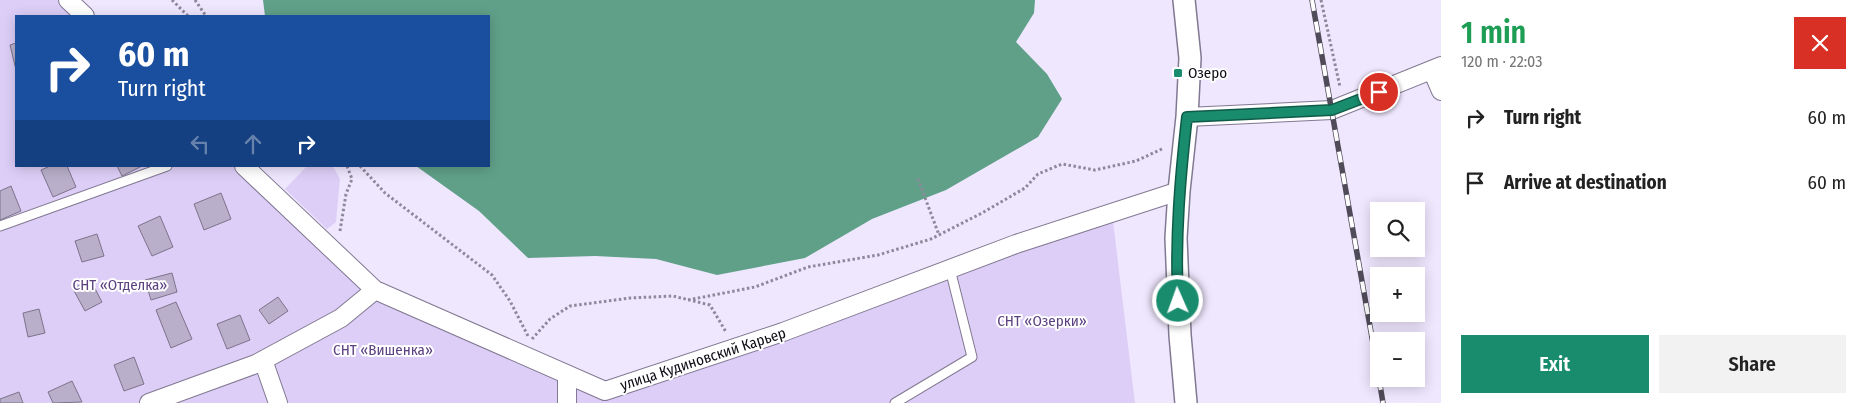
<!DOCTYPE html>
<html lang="en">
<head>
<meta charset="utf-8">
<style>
	body { margin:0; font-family:"Fira Sans Condensed",sans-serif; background:#f2f2f2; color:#222; height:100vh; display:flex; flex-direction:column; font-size:19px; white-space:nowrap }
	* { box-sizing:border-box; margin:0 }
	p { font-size:16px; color:#767676 }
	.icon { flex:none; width:28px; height:28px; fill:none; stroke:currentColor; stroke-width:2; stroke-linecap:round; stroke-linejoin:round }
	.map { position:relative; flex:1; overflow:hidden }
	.panel { display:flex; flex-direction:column; background:#fff; width:425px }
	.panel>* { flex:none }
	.top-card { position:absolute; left:15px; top:15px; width:475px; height:152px; border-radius:0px; box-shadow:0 2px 12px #0003; background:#1a4fa0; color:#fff; overflow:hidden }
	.fabs { position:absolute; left:1370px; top:202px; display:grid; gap:10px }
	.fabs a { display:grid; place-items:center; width:55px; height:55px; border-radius:0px; background:#fff; box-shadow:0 2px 12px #0003; font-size:25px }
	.pin { position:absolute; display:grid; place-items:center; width:42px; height:42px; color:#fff; margin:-21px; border:2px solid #fff; border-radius:50%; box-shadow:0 1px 5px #0007 }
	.me { position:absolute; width:55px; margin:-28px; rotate:358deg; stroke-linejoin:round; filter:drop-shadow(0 0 4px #0008) }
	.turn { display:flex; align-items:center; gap:18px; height:105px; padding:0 20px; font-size:22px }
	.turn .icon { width:65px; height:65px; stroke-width:2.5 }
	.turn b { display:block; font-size:35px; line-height:42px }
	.lanes { display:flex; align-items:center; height:48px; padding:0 20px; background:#0003; justify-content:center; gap:25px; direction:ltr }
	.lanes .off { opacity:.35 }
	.round { display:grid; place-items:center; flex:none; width:52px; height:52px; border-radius:0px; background:#f2f2f2 }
	.headline { display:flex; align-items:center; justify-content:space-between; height:85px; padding:0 20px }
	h1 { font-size:30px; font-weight:600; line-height:38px; color:#1e9e55 }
	.button { display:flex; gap:10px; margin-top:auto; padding:10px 20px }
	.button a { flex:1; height:58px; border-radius:0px; background:#198c6e; color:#fff; font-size:20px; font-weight:600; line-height:58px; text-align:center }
	.button a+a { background:#f2f2f2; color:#222 }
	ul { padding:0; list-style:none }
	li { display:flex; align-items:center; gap:15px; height:65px; padding:0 20px }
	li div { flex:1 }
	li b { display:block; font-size:19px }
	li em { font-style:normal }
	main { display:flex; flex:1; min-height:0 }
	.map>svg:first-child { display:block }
</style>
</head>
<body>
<main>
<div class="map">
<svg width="1441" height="403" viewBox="0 0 1441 403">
	<rect width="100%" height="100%" fill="#efe7fe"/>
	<path fill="#ddcef7" d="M 0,0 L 68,0 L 85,16 L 16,16 L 16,166 L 244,166 L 375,290 L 605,391 L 1112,213 L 1135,403 L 0,403 Z
		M 307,166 L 333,166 L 340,179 L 336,222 L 327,229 L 285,189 Z"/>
	<path fill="#60a089" d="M 263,0 L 1035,0 L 1034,13 L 1016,42 L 1047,74 L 1062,99 L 1038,137 L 946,190 L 872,219 L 805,258 L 717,275 L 656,259 L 595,256 L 528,258 L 479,211 L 416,166 L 489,166 L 489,16 L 265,16 Z"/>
	<path fill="#b9afca" stroke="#7c738c" d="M 16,43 L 16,70 L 10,45 Z
		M 50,166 L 67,166 L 76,187 L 53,197 L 41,170 Z
		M 117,166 L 142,166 L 122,176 Z
		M 11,186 L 21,211 L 0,220 L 0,191 Z
		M 221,193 L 231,219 L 204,230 L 194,204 Z
		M 160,216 L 173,247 L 152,256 L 138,226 Z
		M 97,234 L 104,256 L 82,262 L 75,241 Z
		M 172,273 L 177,292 L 151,300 L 145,280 Z
		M 90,279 L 102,302 L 85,311 L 73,289 Z
		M 278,297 L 288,311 L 269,324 L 259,310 Z
		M 176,302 L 192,339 L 171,348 L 156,310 Z
		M 39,309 L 45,333 L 28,337 L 23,313 Z
		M 240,315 L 250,340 L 227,349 L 217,324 Z
		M 134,357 L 144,384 L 124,391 L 114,365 Z
		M 72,381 L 82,402 L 53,403 L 48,392 Z
		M 19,392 L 23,403 L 0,403 L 0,399 Z"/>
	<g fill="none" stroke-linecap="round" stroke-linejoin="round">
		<g stroke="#817891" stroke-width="11">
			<path id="service" d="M 0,226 L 167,166
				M 895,403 L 972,357 L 950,269"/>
		</g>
		<g stroke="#817891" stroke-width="20">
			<path id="minor" d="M 68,0 L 85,16
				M 1432,70 L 1441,91
				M 1187,117 L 1332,110 L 1441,66
				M 244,166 L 375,290 L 605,391 L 783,332 L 1016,244 L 1179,191
				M 263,360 L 278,403
				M 567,374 L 567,403
				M 149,403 L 256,364 L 341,318 L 375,290"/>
		</g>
		<g stroke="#817891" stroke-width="24">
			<path id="tertiary" d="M 1184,0 L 1190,58 L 1187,117 L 1179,191 L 1176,238 L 1180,335 L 1186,403"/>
		</g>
		<path stroke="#8e899a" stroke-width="3" stroke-dasharray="2.5 2.5" stroke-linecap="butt" d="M 172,0 L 188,16
			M 195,0 L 206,16
			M 1321,0 L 1340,87
			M 360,166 L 385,193 L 492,275 L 510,301 L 528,336
			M 918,179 L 939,235
			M 340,231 L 346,194 L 352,179 L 347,166
			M 688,300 L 755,287 L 808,267 L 878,255 L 931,239 L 982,213 L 1025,188 L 1038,174 L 1062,164 L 1095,170 L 1136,161 L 1164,148
			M 532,339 L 550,319 L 570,306 L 630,298 L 673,296 L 710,305 L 726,332"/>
		<use href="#service" stroke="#fff" stroke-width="9"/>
		<use href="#minor" stroke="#fff" stroke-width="18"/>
		<use href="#tertiary" stroke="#fff" stroke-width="21"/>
		<g stroke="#504b59" stroke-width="5.5">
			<path id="rail" d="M 1312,0 L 1379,377
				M 1379,379 L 1383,403"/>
		</g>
		<use href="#rail" stroke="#fff" stroke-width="4" stroke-dasharray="11" stroke-linecap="butt"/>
	</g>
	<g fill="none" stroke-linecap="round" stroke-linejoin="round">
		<g stroke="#105b48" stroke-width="12">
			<path id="route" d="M 1178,301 C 1175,239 1180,179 1187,117 L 1332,110 L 1379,92"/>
		</g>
		<use href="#route" stroke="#198c6e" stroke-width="9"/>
	</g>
	<rect fill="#198c6e" stroke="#fff" stroke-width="2" x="1173" y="68" width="10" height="10" rx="2.5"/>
	<g text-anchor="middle" stroke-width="4" stroke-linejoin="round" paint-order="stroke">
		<g font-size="15" fill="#0e0b14" stroke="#fff" text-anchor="start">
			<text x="1188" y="78">Озеро</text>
		</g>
		<g font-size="15" fill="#5c4181" stroke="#fff">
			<text x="120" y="290">СНТ «Отделка»</text>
			<text x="1042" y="326">СНТ «Озерки»</text>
			<text x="383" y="355">СНТ «Вишенка»</text>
		</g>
		<g font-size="15" fill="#0e0b14" stroke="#fff">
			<text transform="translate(703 359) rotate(-18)" y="5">улица Кудиновский Карьер</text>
		</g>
	</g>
</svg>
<div class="fabs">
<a><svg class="icon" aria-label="search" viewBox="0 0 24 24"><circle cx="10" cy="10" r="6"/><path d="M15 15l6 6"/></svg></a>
<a>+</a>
<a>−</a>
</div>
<div class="pin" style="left:1379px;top:92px;background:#d93025"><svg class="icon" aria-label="arrive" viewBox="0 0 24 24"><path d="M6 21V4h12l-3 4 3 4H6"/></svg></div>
<svg class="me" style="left:1178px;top:301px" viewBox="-20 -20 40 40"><circle r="17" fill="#198c6e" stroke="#fff" stroke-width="3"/><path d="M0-11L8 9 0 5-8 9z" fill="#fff"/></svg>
<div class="top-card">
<div class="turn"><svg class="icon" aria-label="right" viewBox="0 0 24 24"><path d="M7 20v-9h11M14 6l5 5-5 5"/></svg><div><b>60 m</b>Turn right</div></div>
<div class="lanes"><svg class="icon off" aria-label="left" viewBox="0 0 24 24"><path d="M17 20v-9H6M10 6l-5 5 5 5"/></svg><svg class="icon off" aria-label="ahead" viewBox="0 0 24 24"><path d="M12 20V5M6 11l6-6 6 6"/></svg><svg class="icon" aria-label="right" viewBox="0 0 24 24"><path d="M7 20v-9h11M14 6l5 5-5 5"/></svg></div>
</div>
</div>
<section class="panel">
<div class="headline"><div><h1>1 min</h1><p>120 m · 22:03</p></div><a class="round" style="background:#d93025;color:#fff"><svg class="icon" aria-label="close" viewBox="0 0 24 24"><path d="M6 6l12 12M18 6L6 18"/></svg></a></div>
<ul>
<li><svg class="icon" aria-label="right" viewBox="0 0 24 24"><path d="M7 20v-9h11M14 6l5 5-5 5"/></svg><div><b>Turn right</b></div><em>60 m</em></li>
<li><svg class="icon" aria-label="arrive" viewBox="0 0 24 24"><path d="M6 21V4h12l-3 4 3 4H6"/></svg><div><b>Arrive at destination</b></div><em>60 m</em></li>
</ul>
<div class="button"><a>Exit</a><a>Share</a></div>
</section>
</main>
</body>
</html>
